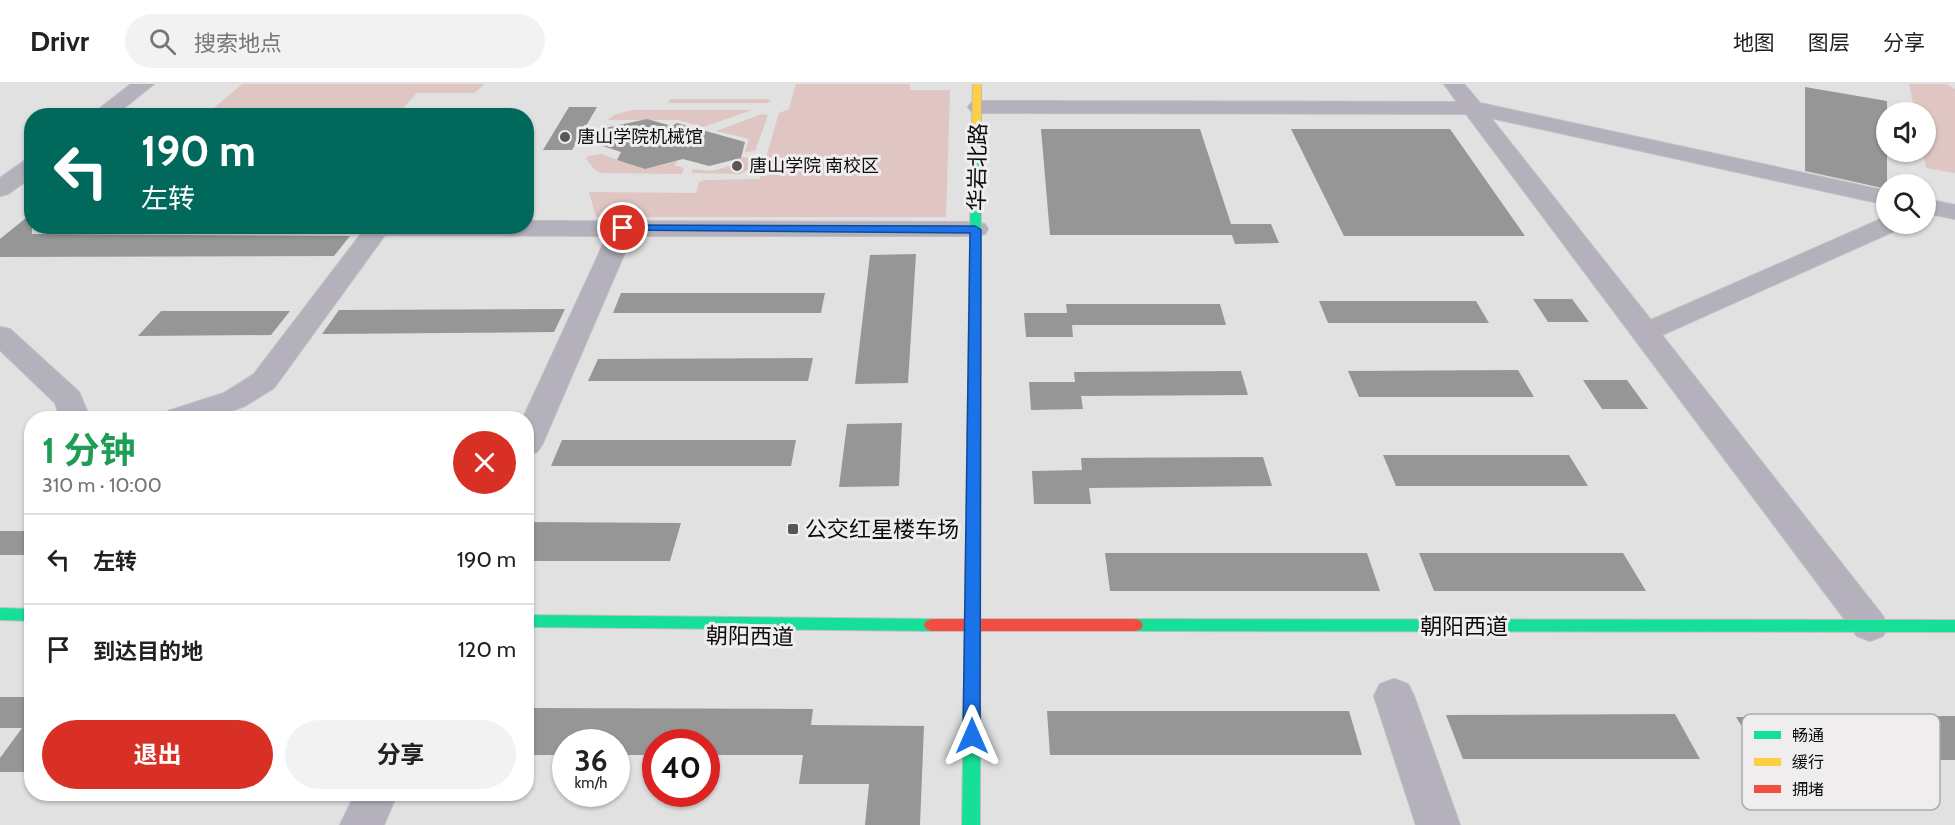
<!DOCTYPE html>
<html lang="zh">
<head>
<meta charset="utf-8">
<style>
	body { margin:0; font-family:Cabin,"Noto Sans SC",sans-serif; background:#f2f2f2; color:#222; height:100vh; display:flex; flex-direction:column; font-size:22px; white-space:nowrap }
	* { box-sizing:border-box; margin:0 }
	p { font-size:20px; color:#767676 }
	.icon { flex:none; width:33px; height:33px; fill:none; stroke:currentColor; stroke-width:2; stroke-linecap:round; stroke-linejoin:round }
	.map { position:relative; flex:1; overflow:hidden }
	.panel { position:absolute; left:24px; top:327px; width:510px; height:390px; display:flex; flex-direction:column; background:#fff; border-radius:24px; box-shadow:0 2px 4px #0004 }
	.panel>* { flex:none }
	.hud { position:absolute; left:24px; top:24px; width:510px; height:126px; border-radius:24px; box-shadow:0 2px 4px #0004; background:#00695c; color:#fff; overflow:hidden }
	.tools { position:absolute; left:1876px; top:18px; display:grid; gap:12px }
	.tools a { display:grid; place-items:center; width:60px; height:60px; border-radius:50%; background:#fff; box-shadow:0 2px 4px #0004; font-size:30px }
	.speed { position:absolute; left:552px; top:645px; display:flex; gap:12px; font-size:30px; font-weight:700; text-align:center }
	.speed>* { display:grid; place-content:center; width:78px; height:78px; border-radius:50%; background:#fff; box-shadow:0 2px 4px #0004; line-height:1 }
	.speed small { font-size:15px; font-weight:400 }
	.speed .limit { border:9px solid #d22; background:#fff; color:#111 }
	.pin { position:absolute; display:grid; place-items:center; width:51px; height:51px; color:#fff; margin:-26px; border:3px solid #fff; border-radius:50%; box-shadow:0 2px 6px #0007 }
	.me { position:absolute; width:66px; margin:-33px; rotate:0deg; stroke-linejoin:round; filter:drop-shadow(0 0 4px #0008) }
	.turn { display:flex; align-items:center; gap:21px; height:126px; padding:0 18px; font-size:27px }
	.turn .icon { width:78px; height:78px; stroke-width:2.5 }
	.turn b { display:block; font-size:42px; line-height:51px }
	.round { display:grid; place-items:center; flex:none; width:63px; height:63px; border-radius:32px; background:#f2f2f2 }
	.overview { display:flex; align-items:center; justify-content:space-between; height:102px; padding:0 18px }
	h1 { font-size:36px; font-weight:700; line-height:45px; color:#1e9e55 }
	.cta { display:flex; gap:12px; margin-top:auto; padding:12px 18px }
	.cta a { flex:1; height:69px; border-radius:36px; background:#d93025; color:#fff; font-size:24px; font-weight:700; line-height:69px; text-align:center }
	.cta a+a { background:#f2f2f2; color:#222 }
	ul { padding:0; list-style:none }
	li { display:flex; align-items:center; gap:18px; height:90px; padding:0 18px; border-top:2px solid #e0e0e0 }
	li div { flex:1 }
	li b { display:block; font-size:22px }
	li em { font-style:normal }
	header { display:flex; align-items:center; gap:36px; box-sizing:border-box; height:84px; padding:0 30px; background:#fff; border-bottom:2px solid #e0e0e0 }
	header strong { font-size:28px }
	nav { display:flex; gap:33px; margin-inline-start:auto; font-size:21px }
	.search { width:420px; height:54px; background:#f2f2f2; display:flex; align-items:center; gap:15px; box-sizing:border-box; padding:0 21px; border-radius:33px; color:#767676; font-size:22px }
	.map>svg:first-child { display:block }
</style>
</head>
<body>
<header>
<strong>Drivr</strong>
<div class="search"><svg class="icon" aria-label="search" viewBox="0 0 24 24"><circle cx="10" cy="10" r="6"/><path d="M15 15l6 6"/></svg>搜索地点</div>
<nav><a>地图</a><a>图层</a><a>分享</a></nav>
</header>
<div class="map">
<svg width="1955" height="741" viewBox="0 0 1955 741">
	<rect width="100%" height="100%" fill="#e1e1e1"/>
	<path fill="#dfc6c2" d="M 242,0 L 485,0 L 474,9 L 417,9 L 397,31 L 207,30 Z
		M 796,0 L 910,0 L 910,6 L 950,6 L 946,133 L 596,133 L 589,108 L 696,109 L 699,98 L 705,96 L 760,95 L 779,29 L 789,25 Z
		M 1909,0 L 1947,0 L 1955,5 L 1955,89 L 1926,84 L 1923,68 L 1926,68 L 1926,28 L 1915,28 Z
		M 670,15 L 768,15 L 771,16 L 768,19 L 668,19 Z
		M 632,26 L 752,26 L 703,43 L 678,36 L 608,36 L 614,31 Z
		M 762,30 L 768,31 L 755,67 L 745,68 L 749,55 L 716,47 Z
		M 601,70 L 644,85 L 678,77 L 674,81 L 684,84 L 682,90 L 601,89 L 595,86 L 586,75 L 588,72 Z
		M 743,73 L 754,75 L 752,84 L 740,90 L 691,89 L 693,85 L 712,87 L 737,80 L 740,74 Z"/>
	<path fill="#979696" d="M 1805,3 L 1887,17 L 1887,105 L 1805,87 Z
		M 569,23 L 597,23 L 582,49 L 647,35 L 672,42 L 677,39 L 745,58 L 741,74 L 709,82 L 683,75 L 645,85 L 617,76 L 621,68 L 579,54 L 572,66 L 543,66 Z
		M 1041,45 L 1200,45 L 1231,140 L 1271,140 L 1279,159 L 1235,160 L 1232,151 L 1050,151 Z
		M 1291,45 L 1450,45 L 1525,152 L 1344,152 Z
		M 32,129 L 32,150 L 350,152 L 334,172 L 0,173 L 0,155 Z
		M 916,170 L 908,299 L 855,300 L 870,171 Z
		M 621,209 L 825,209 L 821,229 L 613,229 Z
		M 1533,215 L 1572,215 L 1589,238 L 1548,238 Z
		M 1319,217 L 1476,217 L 1489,239 L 1328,239 Z
		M 1066,220 L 1220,220 L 1226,241 L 1072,241 L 1073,253 L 1026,253 L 1024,229 L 1067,229 Z
		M 565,225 L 554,248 L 322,250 L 339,226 Z
		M 161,227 L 290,227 L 271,251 L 138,252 Z
		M 813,274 L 808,297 L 588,297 L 598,275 Z
		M 1518,286 L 1534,313 L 1359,313 L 1348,287 Z
		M 1241,287 L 1248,311 L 1081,312 L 1083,325 L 1031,326 L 1029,298 L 1075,298 L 1074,288 Z
		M 1583,296 L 1627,296 L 1648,325 L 1602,325 Z
		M 902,339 L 899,402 L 839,403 L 847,340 Z
		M 562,356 L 796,356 L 791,382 L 551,382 Z
		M 1383,371 L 1569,371 L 1588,402 L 1396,402 Z
		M 1263,373 L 1272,402 L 1089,404 L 1091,420 L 1034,420 L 1032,387 L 1082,386 L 1081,374 Z
		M 526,438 L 681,439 L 670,477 L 526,477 Z
		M 0,447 L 32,447 L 32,471 L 0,471 Z
		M 1105,469 L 1367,469 L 1380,507 L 1110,507 Z
		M 1419,469 L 1623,469 L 1646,507 L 1434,507 Z
		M 0,613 L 32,613 L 32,688 L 0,688 L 0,674 L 22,644 L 0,644 Z
		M 526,624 L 813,625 L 811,641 L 924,642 L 920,741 L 865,741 L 869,700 L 799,700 L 803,671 L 706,671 L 706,658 L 656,658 L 656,671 L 616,671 L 616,658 L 566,658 L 566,671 L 526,671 Z
		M 1047,627 L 1349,627 L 1362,671 L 1050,671 Z
		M 1675,630 L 1700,675 L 1463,675 L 1446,631 Z
		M 1955,632 L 1955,676 L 1762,676 L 1736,633 Z"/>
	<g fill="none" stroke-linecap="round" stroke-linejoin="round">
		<g stroke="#bfbfbf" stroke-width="2">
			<path id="street" d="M 131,0 L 154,0 L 114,32 L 90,32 Z
				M 1444,0 L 1464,0 L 1480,19 L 1887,107 L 1887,121 L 1491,34 L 1651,236 L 1881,135 L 1887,133 L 1887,140 L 1902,140 L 1899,145 L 1662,251 L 1883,532 L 1888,542 L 1883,552 L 1870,557 L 1857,552 L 1466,30 L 978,29 L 971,27 L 968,23 L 971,19 L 978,17 L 1457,18 Z
				M 32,75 L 32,93 L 8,110 L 0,112 L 0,94 L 24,77 Z
				M 1926,115 L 1955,121 L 1955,135 L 1926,129 Z
				M 526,137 L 976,138 L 985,140 L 988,145 L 985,150 L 976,152 L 632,152 L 542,361 L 537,368 L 526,371 L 526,334 L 523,334 L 607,152 L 385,151 L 274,304 L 245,322 L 211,334 L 164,334 L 168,327 L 224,309 L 254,290 L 367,142 L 526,142 Z
				M 0,243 L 10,245 L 79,308 L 90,334 L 60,334 L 55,319 L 0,266 Z
				M 1394,595 L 1408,600 L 1414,612 L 1460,741 L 1416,741 L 1374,612 L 1380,600 Z
				M 355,710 L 397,710 L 384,741 L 340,741 Z"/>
		</g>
		<g stroke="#bfbfbf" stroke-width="2">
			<path id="fast" d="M 976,73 L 981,76 L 980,741 L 962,741 L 971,76 Z
				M 0,524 L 32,525 L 32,537 L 0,536 Z
				M 526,531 L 932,535 L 938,537 L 940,541 L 938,545 L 932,547 L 526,543 Z
				M 1135,535 L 1955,536 L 1955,548 L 1135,547 L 1129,545 L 1127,541 L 1129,537 Z"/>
		</g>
		<g stroke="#bfbfbf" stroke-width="2">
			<path id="slow" d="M 973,0 L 981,0 L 981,76 L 976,79 L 971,76 Z"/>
		</g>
		<g stroke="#bfbfbf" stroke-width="2">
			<path id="jam" d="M 932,535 L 1135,535 L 1141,537 L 1143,541 L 1141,545 L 1135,547 L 932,547 L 926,545 L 924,541 L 926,537 Z"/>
		</g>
		<use href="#street" fill="#b5b1bc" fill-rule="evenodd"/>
		<use href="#fast" fill="#16e098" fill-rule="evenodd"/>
		<use href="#slow" fill="#ffcf43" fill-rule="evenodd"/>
		<use href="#jam" fill="#f24e42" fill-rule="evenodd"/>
	</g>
	<path fill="#1a73e8" stroke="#114b97" stroke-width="1.5" d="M 623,141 L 975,142 L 981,146 L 980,652 L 978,658 L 972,660 L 965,658 L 963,652 L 970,149 L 619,146 L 618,144 Z"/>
	<g fill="#575757" stroke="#f0edef" stroke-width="2">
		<circle cx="565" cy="53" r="6"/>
		<circle cx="737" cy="82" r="6"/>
		<rect x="787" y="439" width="12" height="12" rx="3"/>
	</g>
	<g text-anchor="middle" stroke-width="6" stroke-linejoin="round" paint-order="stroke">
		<g font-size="18" fill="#0c0c0c" stroke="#f0edef" text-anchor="start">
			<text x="577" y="59">唐山学院机械馆</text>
			<text x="749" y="88">唐山学院 南校区</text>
		</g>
		<g font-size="22" fill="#0c0c0c" stroke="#f0edef">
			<text transform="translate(977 83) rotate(-89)" y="8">华岩北路</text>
			<text x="1464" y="550">朝阳西道</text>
			<text transform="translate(750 552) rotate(1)" y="8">朝阳西道</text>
		</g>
		<g font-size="22" fill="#0c0c0c" stroke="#f0edef" text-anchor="start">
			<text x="805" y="453">公交红星楼车场</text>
		</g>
	</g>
	<rect x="1742" y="630" width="198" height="96" rx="9" fill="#f0edef" stroke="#acaaab" stroke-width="1.5"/>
	<rect x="1754" y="647" width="27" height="8" fill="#16e098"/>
	<rect x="1754" y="674" width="27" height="8" fill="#ffcf43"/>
	<rect x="1754" y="701" width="27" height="8" fill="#f24e42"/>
	<g font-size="16" fill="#0c0c0c">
		<text x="1792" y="657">畅通</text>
		<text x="1792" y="684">缓行</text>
		<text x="1792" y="711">拥堵</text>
	</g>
</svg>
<div class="tools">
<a><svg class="icon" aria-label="sound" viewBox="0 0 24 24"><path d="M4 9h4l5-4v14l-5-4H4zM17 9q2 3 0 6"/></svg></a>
<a><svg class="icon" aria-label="search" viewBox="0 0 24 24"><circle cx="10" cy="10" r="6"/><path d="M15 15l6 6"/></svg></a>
</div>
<div class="speed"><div>36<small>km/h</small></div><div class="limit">40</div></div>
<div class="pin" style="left:623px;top:144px;background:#d93025"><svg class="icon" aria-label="arrive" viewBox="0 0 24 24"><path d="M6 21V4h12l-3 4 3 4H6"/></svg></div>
<svg class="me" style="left:972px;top:652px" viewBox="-20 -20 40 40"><path d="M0-17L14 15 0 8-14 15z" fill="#1a73e8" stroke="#fff" stroke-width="4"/></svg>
<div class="hud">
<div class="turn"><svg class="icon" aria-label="left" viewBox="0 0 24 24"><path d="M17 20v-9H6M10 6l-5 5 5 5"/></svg><div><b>190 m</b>左转</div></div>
</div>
<section class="panel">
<div class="overview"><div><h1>1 分钟</h1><p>310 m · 10:00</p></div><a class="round" style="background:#d93025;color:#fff"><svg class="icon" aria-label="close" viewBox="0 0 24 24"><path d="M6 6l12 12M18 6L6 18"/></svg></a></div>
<ul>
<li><svg class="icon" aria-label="left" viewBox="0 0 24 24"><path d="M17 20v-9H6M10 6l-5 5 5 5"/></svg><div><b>左转</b></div><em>190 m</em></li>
<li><svg class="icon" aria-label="arrive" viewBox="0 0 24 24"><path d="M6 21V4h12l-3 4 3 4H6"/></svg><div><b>到达目的地</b></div><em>120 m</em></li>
</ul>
<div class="cta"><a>退出</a><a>分享</a></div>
</section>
</div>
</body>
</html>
